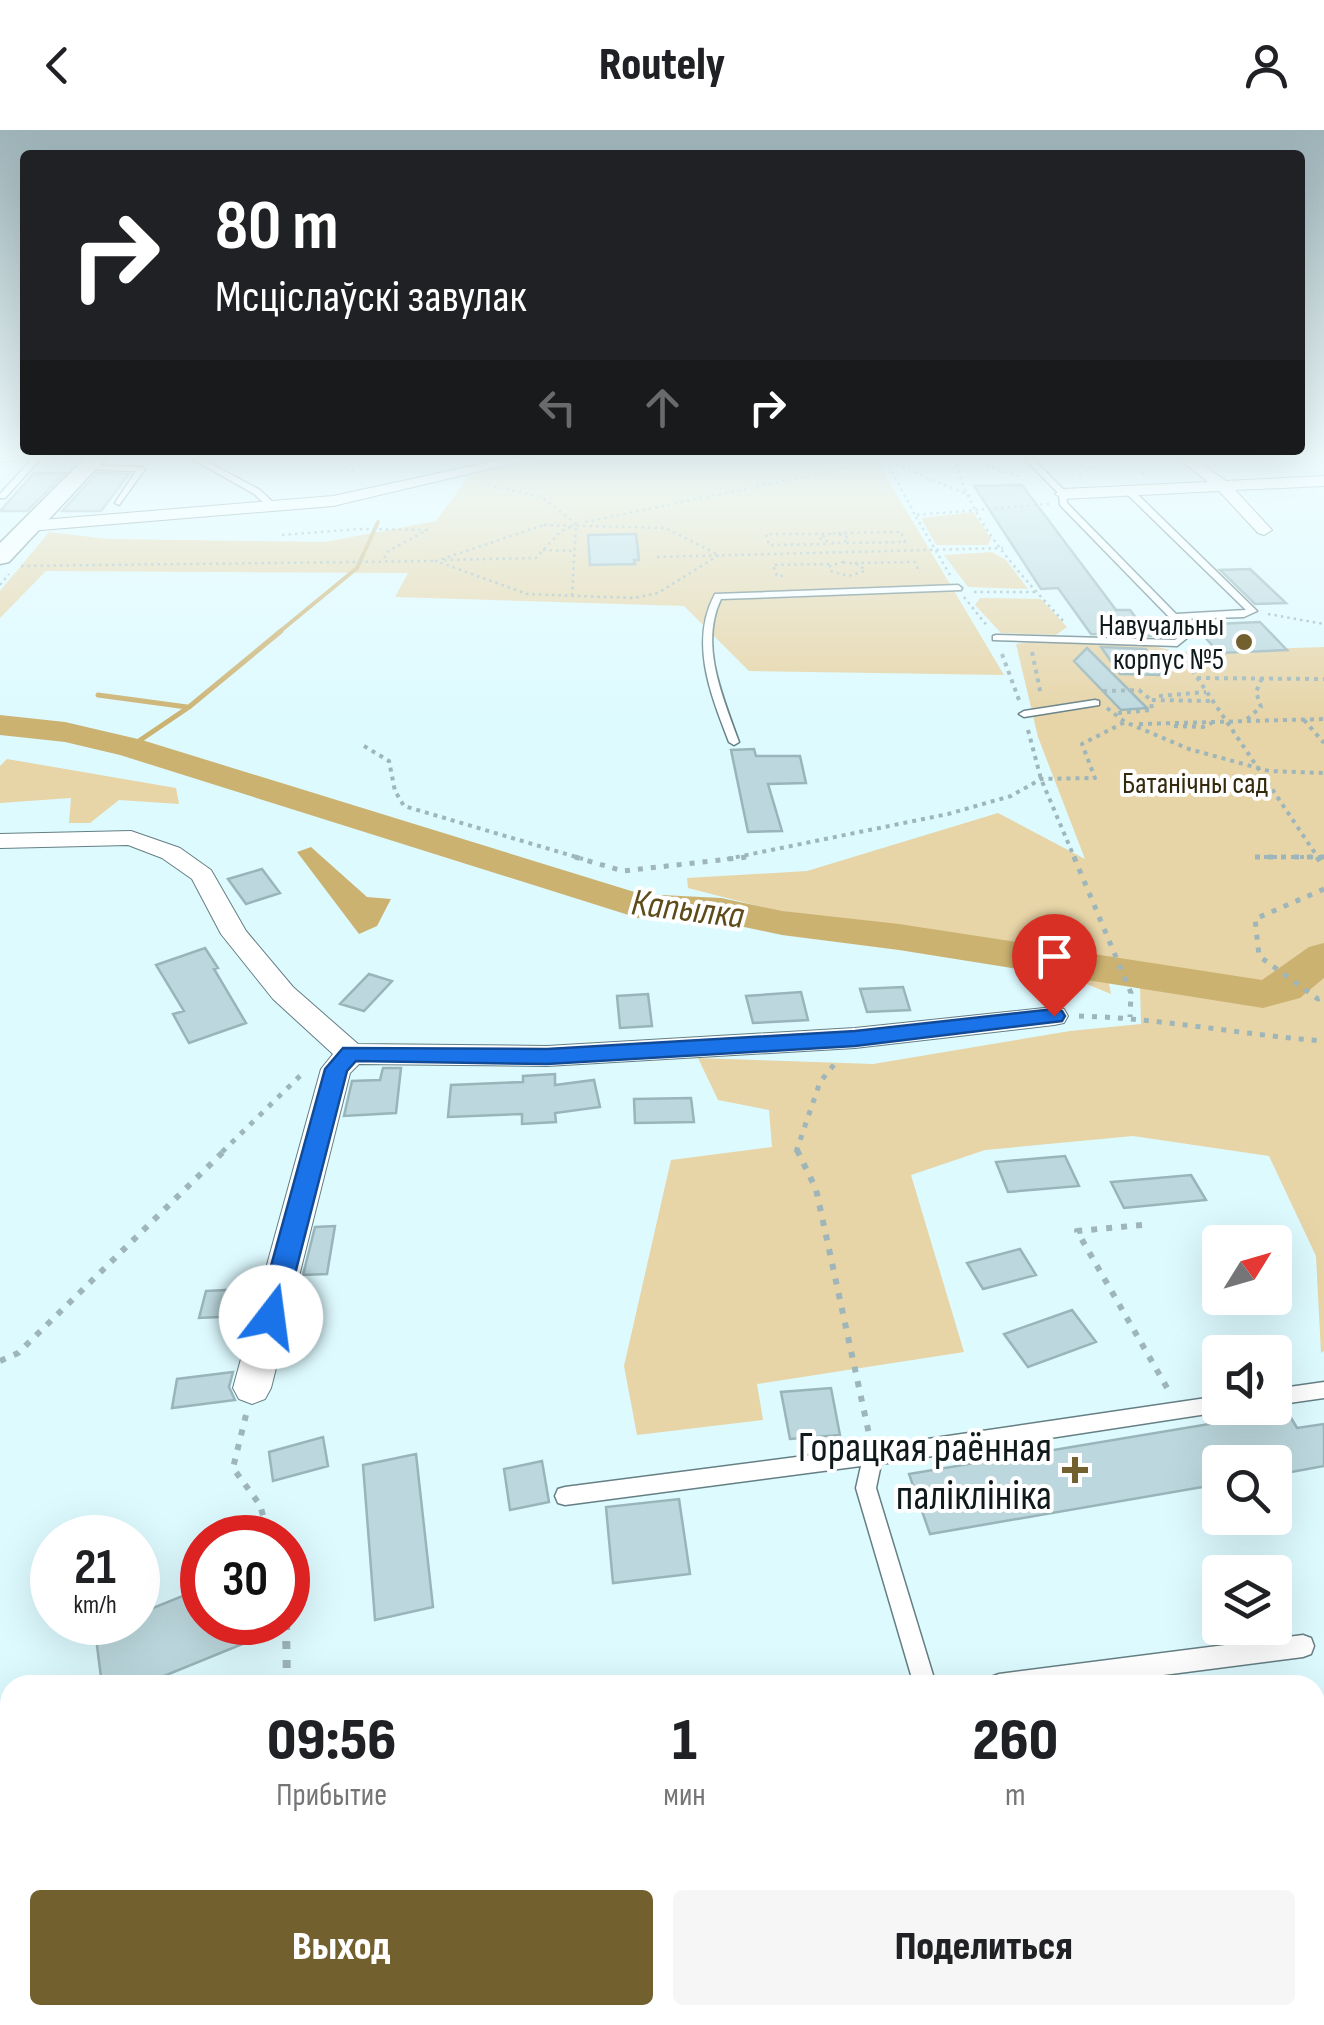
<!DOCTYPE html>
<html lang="ru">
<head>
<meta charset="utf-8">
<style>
	body { margin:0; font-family:"Sofia Sans Condensed",sans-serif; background:#f6f6f6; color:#202124; height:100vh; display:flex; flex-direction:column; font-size:38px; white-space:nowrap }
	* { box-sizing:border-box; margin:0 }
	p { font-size:32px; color:#757577 }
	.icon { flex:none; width:55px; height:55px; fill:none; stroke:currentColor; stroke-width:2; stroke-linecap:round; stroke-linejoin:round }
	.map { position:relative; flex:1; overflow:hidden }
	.details { position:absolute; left:0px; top:1545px; width:1325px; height:350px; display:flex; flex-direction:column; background:#fff; border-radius:30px 30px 0 0; box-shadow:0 10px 40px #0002 }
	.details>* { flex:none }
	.top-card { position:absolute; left:20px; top:20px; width:1285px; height:305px; border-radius:10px; box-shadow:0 10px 40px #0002; background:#202124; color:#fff; overflow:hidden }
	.needle { width:65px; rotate:53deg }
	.fabs { position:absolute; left:1202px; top:1095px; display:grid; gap:20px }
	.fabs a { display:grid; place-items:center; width:90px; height:90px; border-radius:10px; background:#fff; box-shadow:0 10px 40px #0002; font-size:50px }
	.speed { position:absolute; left:30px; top:1385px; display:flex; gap:20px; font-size:50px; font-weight:700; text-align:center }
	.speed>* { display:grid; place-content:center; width:130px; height:130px; border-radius:50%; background:#fff; box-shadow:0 10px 40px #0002; line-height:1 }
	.speed small { font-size:25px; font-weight:400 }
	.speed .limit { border:15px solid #d22; background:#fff; color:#111 }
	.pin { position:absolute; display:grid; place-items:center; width:85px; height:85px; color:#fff; margin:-102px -42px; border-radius:50% 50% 50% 0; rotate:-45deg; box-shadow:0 0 10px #0007 }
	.pin .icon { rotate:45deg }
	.me { position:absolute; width:110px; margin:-55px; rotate:15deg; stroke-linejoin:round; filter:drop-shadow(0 0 8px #0008) }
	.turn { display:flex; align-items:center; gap:35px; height:210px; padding:0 30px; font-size:45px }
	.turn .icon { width:130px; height:130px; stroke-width:2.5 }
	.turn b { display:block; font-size:70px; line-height:85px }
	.lanes { display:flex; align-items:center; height:95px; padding:0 30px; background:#0003; justify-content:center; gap:50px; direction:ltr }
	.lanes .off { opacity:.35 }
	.eta { display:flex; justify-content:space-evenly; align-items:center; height:170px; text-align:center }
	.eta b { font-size:60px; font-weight:800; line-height:70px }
	.cta { display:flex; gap:20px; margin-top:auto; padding:20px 30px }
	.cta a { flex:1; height:115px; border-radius:10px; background:#73602f; color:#fff; font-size:40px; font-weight:800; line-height:115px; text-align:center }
	.cta a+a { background:#f6f6f6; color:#202124 }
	header { display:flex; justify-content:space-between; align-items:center; height:130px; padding:0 30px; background:#fff; font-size:45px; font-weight:800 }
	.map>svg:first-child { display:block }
</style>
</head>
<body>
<header><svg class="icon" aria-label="back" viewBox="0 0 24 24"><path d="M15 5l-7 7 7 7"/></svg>Routely<svg class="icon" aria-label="person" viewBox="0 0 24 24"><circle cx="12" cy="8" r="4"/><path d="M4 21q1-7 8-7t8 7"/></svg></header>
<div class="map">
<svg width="1324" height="1895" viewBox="0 0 1324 1895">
	<rect width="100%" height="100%" fill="#ddfaff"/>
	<path fill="#e7d4a7" d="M 482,328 L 875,328 L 1004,545 L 749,541 L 684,476 L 395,467 L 408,443 L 46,441 L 0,488 L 0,461 L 49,402 L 108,409 L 325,412 L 436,391 Z
		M 973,382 L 991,408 L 988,415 L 936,415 L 921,388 Z
		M 992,422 L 1006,430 L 1028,459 L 968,457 L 944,425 Z
		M 980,468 L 1041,469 L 1067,497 L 1056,505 L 1001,503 L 975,475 Z
		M 1032,512 L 1149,515 L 1179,522 L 1324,517 L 1324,1221 L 1321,1223 L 1316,1126 L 1269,1026 L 1133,1006 L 985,1020 L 911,1045 L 964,1222 L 757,1254 L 763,1290 L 637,1305 L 624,1236 L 671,1030 L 772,1017 L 769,980 L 718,970 L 698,928 L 873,934 L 1070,901 L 1141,894 L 1140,857 L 1134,837 L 1105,833 L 1111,864 L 996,817 L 782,782 L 688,758 L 687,748 L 807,741 L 998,683 L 1085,729 L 1038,607 L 1016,514 Z
		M 7,629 L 176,658 L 179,674 L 119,670 L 90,693 L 69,693 L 71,668 L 0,673 L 0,636 Z"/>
	<path fill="#ccb271" d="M 311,717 L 367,767 L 391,769 L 377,796 L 359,804 L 297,722 Z"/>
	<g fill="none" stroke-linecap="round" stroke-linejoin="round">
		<path stroke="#ccb271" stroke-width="4" d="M 278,503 L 357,438 L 378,392"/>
		<path stroke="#ccb271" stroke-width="5" d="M 98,565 L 187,577
			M 130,617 L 189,577 L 281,501"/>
		<path fill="#ccb271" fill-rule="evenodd" d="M 0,585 L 65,592 L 142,610 L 641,764 L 721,768 L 782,781 L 899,794 L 1262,850 L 1309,817 L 1324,813 L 1324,848 L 1300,868 L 1263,878 L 899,820 L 782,805 L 721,792 L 638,788 L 120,625 L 65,612 L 0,605 Z"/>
	</g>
	<path fill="#bcd8de" stroke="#99b5ba" stroke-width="2.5" d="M 34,343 L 65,343 L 27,381 L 0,381 Z
		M 97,343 L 129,344 L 101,381 L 62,381 Z
		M 1022,355 L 1116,480 L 1130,480 L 1150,506 L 1091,504 L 1058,458 L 1041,459 L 974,356 Z
		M 636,404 L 639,430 L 634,430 L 635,434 L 590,435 L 588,405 Z
		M 1250,439 L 1286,473 L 1255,474 L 1220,440 Z
		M 1260,492 L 1287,520 L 1219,523 L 1194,495 Z
		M 1101,517 L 1146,519 L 1161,545 L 1120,544 Z
		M 1087,518 L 1147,578 L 1121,580 L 1074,531 Z
		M 754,619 L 756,626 L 800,626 L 806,653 L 768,654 L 782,701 L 748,702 L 731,620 Z
		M 262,739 L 280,763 L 246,774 L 228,749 Z
		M 205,818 L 218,838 L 214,839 L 246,893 L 189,913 L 173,884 L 184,881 L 156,835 Z
		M 369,844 L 392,851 L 364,881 L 340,874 Z
		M 903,857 L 910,880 L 867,882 L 860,859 Z
		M 801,862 L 808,890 L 753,893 L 746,866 Z
		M 648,864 L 652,896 L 620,898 L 617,866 Z
		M 383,938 L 401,938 L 396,983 L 344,986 L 352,951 L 380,950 Z
		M 555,944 L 555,955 L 594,950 L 600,977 L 555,983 L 556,992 L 522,994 L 522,984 L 448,987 L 451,955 L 523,952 L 523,946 Z
		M 691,968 L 694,992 L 635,993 L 634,969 Z
		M 1065,1026 L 1079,1056 L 1008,1062 L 996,1032 Z
		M 1191,1045 L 1206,1070 L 1124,1078 L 1111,1052 Z
		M 335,1096 L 327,1144 L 303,1145 L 315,1097 Z
		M 1020,1119 L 1036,1145 L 983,1159 L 967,1133 Z
		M 245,1159 L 239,1186 L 199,1188 L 206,1161 Z
		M 1072,1180 L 1096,1212 L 1028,1237 L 1004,1204 Z
		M 233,1242 L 229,1257 L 235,1270 L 172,1278 L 177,1249 Z
		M 831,1258 L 840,1305 L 790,1309 L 781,1262 Z
		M 1287,1281 L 1297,1298 L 1324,1294 L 1324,1336 L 1275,1345 L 1275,1332 L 1220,1332 L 1220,1354 L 930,1404 L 909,1344 Z
		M 323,1307 L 328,1336 L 273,1351 L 269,1322 Z
		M 416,1324 L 433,1477 L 375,1490 L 363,1335 Z
		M 542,1331 L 549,1372 L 510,1380 L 504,1339 Z
		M 679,1369 L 690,1444 L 613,1453 L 606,1377 Z
		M 202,1458 L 202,1492 L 240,1492 L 245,1513 L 142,1555 L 102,1555 L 95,1500 L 115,1492 L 138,1492 L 138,1484 Z"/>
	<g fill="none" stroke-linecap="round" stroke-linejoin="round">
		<g stroke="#657f84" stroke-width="3">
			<path id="service" d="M 0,328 L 27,328 L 0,332 Z
				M 33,328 L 41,328 L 5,368 L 0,368 L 0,364 Z
				M 191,328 L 200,328 L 260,360 L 279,378 L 272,380 L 254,364 Z
				M 1024,328 L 1032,328 L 1066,362 L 1067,373 L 1176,484 L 1246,480 L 1127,364 L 1127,360 L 1133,360 L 1257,481 L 1244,487 L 1181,489 L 1192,504 L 1177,516 L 993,510 L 993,506 L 996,505 L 1175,510 L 1182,504 L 1171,489 L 1060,375 L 1059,364 Z
				M 85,335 L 141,337 L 145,339 L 119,375 L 115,373 L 136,341 L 82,339 Z
				M 958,455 L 962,458 L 961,460 L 721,469 C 699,515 723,567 739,612 L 734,615 L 729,612 C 711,565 689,512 715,464 Z
				M 1095,570 L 1099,571 L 1099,575 L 1024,587 L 1019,584 L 1024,581 Z
				M 1324,1252 L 1324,1268 L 1275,1275 L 1275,1259 Z
				M 1220,1266 L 1220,1278 L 1228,1278 L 1220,1282 L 881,1334 L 876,1358 L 936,1555 L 914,1555 L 856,1358 L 861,1336 L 565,1375 L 558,1373 L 555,1366 L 558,1359 L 565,1357 L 873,1317 Z
				M 1303,1505 L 1311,1508 L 1314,1516 L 1311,1524 L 1303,1527 L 1086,1555 L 988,1555 L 991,1547 L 999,1544 Z
				M 543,1885 L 569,1885 L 571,1895 L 545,1895 Z"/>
		</g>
		<g stroke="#657f84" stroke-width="2">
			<path id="minor" d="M 509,328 L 535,328 L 333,376 L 29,401 L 21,396 L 29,391 L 333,366 Z
				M 1178,328 L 1194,328 L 1226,351 L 1324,346 L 1324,356 L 1235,360 L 1272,400 L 1264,405 L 1258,403 L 1219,361 L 1063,369 L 1055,364 L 1063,359 L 1208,352 Z
				M 131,701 L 180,718 L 211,740 L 246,801 L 293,857 L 358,914 L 547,916 L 855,898 L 1054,877 L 1064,879 L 1068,886 L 1064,893 L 1054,895 L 855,918 L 547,936 L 359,934 L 350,943 L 271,1258 L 265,1269 L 252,1274 L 239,1269 L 233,1258 L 321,939 L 333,924 L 273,869 L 221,804 L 192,749 L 162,728 L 128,715 L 0,718 L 0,704 Z
				M 10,1687 L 10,1737 L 0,1741 L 0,1691 Z"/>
		</g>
		<g stroke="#657f84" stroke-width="3">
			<path id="secondary" d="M 85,328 L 106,328 L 9,432 L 0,434 L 0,413 Z"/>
		</g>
		<path stroke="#9eb6ba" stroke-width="2.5" stroke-dasharray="2.5 4" stroke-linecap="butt" d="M 342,328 L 340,334 L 358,344
			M 955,328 C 969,392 1022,446 1065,493
			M 961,328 L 1022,347
			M 1129,328 L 1144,344
			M 886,330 L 915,385
			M 1079,345 L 1106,328
			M 487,355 L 542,367 L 576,394 L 572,467
			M 585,392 L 885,330 L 971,366
			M 544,395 L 665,398 L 719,425 L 658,463 L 634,468 L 527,464 L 436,431 Z
			M 833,403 L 846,406 L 848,410 L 835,414 L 819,408 Z
			M 838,403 L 901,402 L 905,412 L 843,413
			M 824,404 L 766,404 L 769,415 L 830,414
			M 282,405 L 359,399 L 427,400 L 387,422 L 383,431
			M 543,420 L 575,421
			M 657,427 L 1003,418
			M 444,430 L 536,428 L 560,402 L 575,395
			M 843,432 L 860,435 L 865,441 L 849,446 L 830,441 L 830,436 Z
			M 855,433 L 915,432 L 920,443
			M 21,436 L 436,431
			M 950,445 L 915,385 L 1050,374
			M 783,446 L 777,446 L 773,435 L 833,434
			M 0,455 L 9,444
			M 974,462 L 1036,462
			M 964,467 L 988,497
			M 1268,484 L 1324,494"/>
		<path stroke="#9eb6ba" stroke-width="4" stroke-dasharray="4 5" stroke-linecap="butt" d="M 1032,522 L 1041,565
			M 1002,524 L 1019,570
			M 1182,525 L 1319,729
			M 1197,548 L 1324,549
			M 1103,561 L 1139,560 L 1151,570
			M 1159,566 L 1206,562
			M 1107,578 L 1125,592 L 1189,619 L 1269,641 L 1324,643
			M 1118,583 L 1152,580 L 1151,570 L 1213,571
			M 1247,589 L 1261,577 L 1256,562 L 1262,548
			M 1304,590 L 1324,613
			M 1139,594 L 1324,589
			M 1174,596 L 1203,597 L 1212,593
			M 1028,600 L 1041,649 L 1075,729
			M 364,616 L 389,631 L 395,661 L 404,676 L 583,729
			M 1255,727 L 1324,727
			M 727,729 L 948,684 L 1011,666 L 1041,649 L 1095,648 L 1082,614 L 1125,592"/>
		<path stroke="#9eb6ba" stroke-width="5" stroke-dasharray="5 8" stroke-linecap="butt" d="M 575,727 L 623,741 L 747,727
			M 1074,727 L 1131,863 L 1130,887
			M 1255,727 L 1324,727
			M 1317,727 L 1324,737
			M 1324,759 L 1255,789 L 1259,826 L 1318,869 L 1324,866
			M 1079,886 C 1161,888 1242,905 1324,911
			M 222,1022 L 305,941
			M 796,1022 L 820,952 L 837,931"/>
		<path stroke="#9eb6ba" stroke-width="6" stroke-dasharray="6 9" stroke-linecap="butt" d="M 797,1020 L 816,1059 L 869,1304
			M 1142,1095 L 1077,1101 L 1170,1263
			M 0,1231 L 18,1223 L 225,1020
			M 246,1285 L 233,1338 L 260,1375 L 268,1403"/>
		<path stroke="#9eb6ba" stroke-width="8" stroke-dasharray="8 11" stroke-linecap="butt" d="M 267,1400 L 269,1408
			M 286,1492 L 287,1555"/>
		<use href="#service" fill="#fff" fill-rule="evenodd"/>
		<use href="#minor" fill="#fff" fill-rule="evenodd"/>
		<use href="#secondary" fill="#fff" fill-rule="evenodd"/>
	</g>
	<linearGradient id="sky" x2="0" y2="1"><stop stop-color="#9db3b8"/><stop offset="0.55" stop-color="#f0fdff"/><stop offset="1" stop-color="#f0fdff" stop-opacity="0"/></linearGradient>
	<rect width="1324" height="593" fill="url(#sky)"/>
	<path fill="#1a73e8" stroke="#114b97" stroke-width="2.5" d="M 1054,879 L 1062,881 L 1065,886 L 1062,891 L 855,916 L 547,934 L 356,931 L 347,941 L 284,1187 L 280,1195 L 271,1198 L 261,1195 L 257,1187 L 325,939 L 343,918 L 547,919 L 855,901 Z"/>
	<g fill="#73602f" stroke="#fff" stroke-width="4">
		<circle cx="1244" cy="512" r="10"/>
		<path d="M1070 1325h10v10h10v10h-10v10h-10v-10h-10v-10h10z"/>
	</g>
	<g text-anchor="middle" stroke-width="8" stroke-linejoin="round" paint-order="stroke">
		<g font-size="30" fill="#101a1c" stroke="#fff" text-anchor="end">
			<text x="1224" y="505">Навучальны<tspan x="1224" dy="34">корпус №5</tspan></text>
		</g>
		<g font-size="30" fill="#352a0c" stroke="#fff">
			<text x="1195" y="663">Батанічны сад</text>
		</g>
		<g font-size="38" font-style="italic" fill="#5e4b19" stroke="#fff">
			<text transform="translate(688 778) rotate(7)" y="13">Капылка</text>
		</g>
		<g font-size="42" fill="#101a1c" stroke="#fff" text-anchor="end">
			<text x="1052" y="1331">Горацкая раённая<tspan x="1052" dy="48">паліклініка</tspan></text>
		</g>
	</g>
</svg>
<div class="fabs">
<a><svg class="needle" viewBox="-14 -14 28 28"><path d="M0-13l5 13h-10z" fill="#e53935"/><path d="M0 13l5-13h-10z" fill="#757577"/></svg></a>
<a><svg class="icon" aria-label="sound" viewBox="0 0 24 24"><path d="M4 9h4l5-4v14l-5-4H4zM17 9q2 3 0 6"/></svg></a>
<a><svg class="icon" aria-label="search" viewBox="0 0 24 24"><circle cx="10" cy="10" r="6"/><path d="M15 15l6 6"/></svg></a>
<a><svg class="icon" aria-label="layers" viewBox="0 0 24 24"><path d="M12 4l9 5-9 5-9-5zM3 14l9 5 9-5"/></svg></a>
</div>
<div class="speed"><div>21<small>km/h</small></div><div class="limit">30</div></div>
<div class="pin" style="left:1054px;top:886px;background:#d93025"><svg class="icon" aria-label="arrive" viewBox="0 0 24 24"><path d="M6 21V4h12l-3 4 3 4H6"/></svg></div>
<svg class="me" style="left:271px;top:1187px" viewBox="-20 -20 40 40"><circle r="19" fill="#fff"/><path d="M0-13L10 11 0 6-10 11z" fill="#1a73e8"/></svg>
<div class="top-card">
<div class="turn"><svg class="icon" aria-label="right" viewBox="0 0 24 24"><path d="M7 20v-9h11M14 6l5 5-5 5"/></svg><div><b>80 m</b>Мсціслаўскі завулак</div></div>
<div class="lanes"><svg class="icon off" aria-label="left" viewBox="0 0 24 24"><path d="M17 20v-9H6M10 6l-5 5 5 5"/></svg><svg class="icon off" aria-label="ahead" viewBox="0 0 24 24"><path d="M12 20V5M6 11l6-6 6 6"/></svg><svg class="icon" aria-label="right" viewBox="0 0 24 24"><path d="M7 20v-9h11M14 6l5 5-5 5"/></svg></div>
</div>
<section class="details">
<div class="eta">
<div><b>09:56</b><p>Прибытие</p></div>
<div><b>1</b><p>мин</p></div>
<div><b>260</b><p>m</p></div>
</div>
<div class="cta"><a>Выход</a><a>Поделиться</a></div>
</section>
</div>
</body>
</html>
